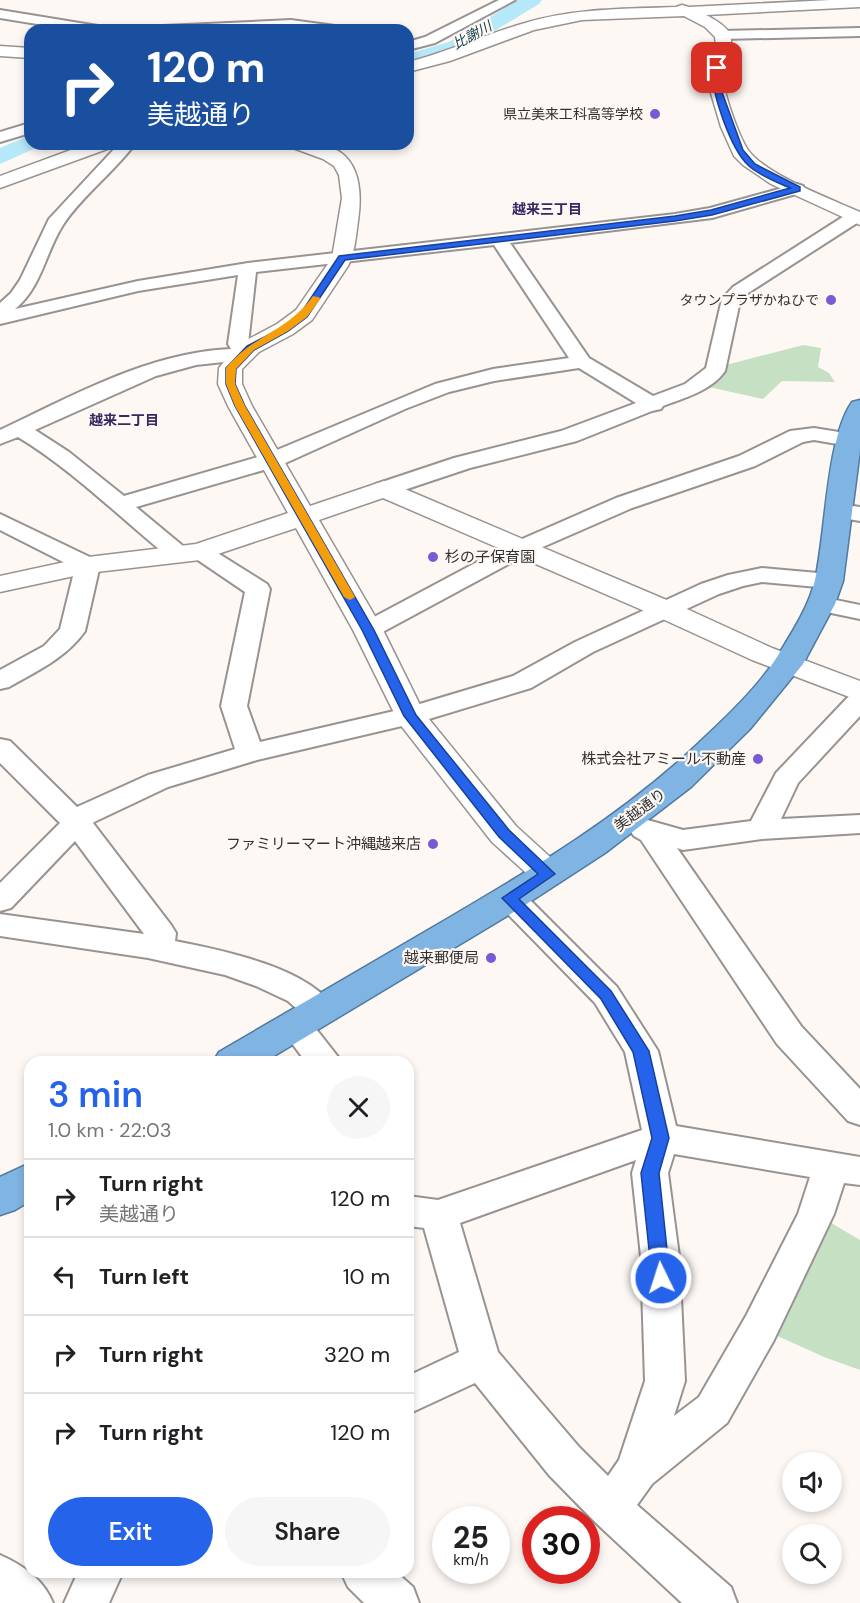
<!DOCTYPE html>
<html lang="en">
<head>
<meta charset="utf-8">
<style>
	body { margin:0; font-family:"DM Sans","Noto Sans JP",sans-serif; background:#f6f6f6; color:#202124; height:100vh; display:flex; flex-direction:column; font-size:22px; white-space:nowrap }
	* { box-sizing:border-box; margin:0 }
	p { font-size:20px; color:#757577 }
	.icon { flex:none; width:33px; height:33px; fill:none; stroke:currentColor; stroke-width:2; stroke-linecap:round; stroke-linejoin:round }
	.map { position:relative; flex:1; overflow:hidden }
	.panel { position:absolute; left:24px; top:1056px; width:390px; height:522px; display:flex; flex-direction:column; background:#fff; border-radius:18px; box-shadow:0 3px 9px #0003 }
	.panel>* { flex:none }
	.guide { position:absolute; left:24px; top:24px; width:390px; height:126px; border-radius:18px; box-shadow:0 3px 9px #0003; background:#1a4fa0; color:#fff; overflow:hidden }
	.fabs { position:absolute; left:782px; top:1452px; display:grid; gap:12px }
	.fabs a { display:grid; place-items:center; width:60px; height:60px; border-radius:50%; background:#fff; box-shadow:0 3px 9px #0003; font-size:30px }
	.speed { position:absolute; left:432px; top:1506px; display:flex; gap:12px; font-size:30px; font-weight:700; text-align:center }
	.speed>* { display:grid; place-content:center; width:78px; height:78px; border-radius:50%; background:#fff; box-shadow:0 3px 9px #0003; line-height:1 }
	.speed small { font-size:15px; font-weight:400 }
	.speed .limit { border:9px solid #d22; background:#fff; color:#111 }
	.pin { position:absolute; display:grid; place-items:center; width:51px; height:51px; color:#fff; margin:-26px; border-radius:12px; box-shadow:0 3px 9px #0006 }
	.me { position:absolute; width:66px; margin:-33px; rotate:356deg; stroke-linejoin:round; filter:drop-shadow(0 0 4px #0008) }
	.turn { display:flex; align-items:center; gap:21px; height:126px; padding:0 24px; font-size:27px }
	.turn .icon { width:78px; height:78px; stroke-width:2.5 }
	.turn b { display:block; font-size:42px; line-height:51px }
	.round { display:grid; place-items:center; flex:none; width:63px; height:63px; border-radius:32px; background:#f6f6f6 }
	.summary { display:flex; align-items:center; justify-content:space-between; height:102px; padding:0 24px }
	h1 { font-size:36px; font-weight:600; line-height:45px; color:#2563eb }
	.action { display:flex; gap:12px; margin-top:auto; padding:12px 24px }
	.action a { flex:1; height:69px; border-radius:36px; background:#2563eb; color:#fff; font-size:24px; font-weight:600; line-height:69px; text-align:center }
	.action a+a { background:#f6f6f6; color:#202124 }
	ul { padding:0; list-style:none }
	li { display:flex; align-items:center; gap:18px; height:78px; padding:0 24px; border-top:2px solid #e0e0e0 }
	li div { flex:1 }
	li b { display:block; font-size:22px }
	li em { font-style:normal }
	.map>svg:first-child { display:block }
</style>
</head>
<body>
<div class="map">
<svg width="860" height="1603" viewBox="0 0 860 1603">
	<rect width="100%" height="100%" fill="#fdf8f4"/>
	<path fill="#c6e0c4" d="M 803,345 L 821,348 L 818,367 L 829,373 L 835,382 L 782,381 L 763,399 L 704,386 L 722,366 Z
		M 816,1214 L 860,1240 L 860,1370 L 824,1357 L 760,1328 Z"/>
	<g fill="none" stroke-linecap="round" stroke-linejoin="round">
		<path fill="#b5e8f8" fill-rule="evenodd" d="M 518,0 L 542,0 L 539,4 L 463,50 L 408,67 L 408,54 L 449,42 Z
			M 30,135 L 30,144 L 40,144 L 38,147 L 0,164 L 0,148 Z"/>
		<g stroke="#989390" stroke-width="4">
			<path id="minor" d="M 499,0 L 515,0 L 435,43 L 408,50 L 408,42 L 425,37 Z
				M 0,10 L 98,26 L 105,30 L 74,30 L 0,18 Z
				M 291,20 L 335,26 L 342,30 L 291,28 L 156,30 L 163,26 Z
				M 860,28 L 860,36 L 722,39 L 715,35 L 722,31 Z
				M 30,123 L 30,133 L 0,142 L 0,132 Z
				M 115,144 L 134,145 C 114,172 80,198 63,225 C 45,253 42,287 15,309 L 138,281 L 248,263 L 675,214 L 710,208 L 797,184 L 803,186 L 805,189 L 803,192 L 712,218 L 510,243 L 589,358 L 653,396 L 685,384 L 706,368 L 722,299 L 733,287 L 849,213 L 860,213 L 860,221 L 745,295 L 740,301 L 725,371 C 711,391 684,398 663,406 L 661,409 L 652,411 L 577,441 L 470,468 L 392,494 L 384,496 L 376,494 L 373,489 L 376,484 L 454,458 L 561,431 L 636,403 L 579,368 L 494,381 L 449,392 L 405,409 L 281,465 L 136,507 L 189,551 L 192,547 L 200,545 L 208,547 L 267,584 L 270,589 L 247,706 L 260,742 L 403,709 L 513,676 L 575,642 L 701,584 L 728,575 L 762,568 L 829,574 L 838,576 L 841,581 L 838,586 L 829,588 L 762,582 L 743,586 L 719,594 L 593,652 L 531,688 L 419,722 L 257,760 L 168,787 L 94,822 L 93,823 L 171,925 L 176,933 L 175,941 C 221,950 312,968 336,1011 L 332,1020 L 320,1023 L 309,1020 L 342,1062 L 306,1062 L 279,1026 L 283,1017 L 295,1014 L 306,1017 L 288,1001 L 256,986 L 225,975 L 148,958 L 0,936 L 0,914 L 144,934 L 75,841 L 11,908 L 0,911 L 0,883 L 60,823 L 0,763 L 0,739 L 10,741 L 77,807 L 148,775 L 235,749 L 221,706 L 245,592 L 189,554 L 186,558 L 178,560 L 170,558 C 119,517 74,471 18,437 L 0,444 L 0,430 C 72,396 150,352 231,349 L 228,344 L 238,275 L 138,291 L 0,324 L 0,303 L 11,293 L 20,280 L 49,219 L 117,146 ZM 494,245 L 569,358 L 493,369 L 435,384 L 265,455 L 124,496 L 69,452 L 35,430 L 156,376 L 196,365 L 251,359 L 254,355 L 248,344 L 256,272 Z
				M 814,428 L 857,435 L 860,440 L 857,445 L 849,446 L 814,440 L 803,442 L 755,466 L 632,508 L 529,553 L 377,635 L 368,638 L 359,635 L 355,630 L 359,625 L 513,543 L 616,498 L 739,456 L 790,431 Z
				M 839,504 L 860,507 L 860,521 L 831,516 L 828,511 L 831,506 Z
				M 0,514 L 96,560 L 100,565 L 85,631 C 66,658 37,671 9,687 L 0,689 L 0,670 L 44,646 L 60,629 L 75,568 L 0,530 Z
				M 821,597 L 860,605 L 860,619 L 812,609 L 809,604 L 812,599 Z
				M 860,692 L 860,716 L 798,783 L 781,819 L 860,815 L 860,833 L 762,839 L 683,850 L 677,848 L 801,1026 L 860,1089 L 860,1125 L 848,1121 L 777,1044 L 641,840 L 634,836 L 629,829 L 634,822 L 644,819 L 683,830 L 751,821 L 776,773 L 851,694 Z
				M 510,888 L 521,891 L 617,987 L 658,1051 L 676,1126 L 860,1157 L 860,1185 L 844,1183 L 834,1214 L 774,1340 L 727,1423 L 652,1484 L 637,1505 L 731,1587 L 737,1603 L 682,1603 L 595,1522 L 549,1475 L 475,1383 L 408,1414 L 408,1376 L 459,1352 L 424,1228 L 408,1226 L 408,1196 L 438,1200 L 642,1130 L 625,1052 L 595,1003 L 499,905 L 495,898 L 499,891 ZM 674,1154 L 810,1177 L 798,1214 L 746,1316 L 699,1397 L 674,1416 L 685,1381 L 679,1256 L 668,1173 ZM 636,1160 L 632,1173 L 641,1256 L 645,1381 L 619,1460 L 608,1476 L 579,1447 L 498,1352 L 460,1223 Z
				M 0,1555 C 23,1565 44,1580 53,1603 L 0,1603 Z
				M 78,1572 L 123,1572 L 109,1603 L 64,1603 Z
				M 341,1572 L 396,1572 L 413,1587 L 419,1603 L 364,1603 L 348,1587 Z"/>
		</g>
		<g stroke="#989390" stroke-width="3">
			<path id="tertiary" d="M 830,0 L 860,0 L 860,7 L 706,15 C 747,36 726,44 723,75 C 722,90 739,137 748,150 C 766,175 831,199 860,212 L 860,225 L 771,184 L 743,165 L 734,156 L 721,127 L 708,83 L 708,73 L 716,46 L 715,37 L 705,27 L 684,16 L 582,20 L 534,30 L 450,61 L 408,72 L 408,62 C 448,52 486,34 525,23 C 574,8 626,9 676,7 L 682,5 L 689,7 Z
				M 0,46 L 30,48 L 30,58 L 0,56 Z
				M 87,144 L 113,144 L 110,148 L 0,188 L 0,176 Z
				M 290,144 C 299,144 309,143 318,144 C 359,150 363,187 358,221 C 356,236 355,252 348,266 L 312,320 L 293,334 L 259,352 L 242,369 L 242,384 L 252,406 L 310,506 L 375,484 L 384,481 L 393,484 L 676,604 L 772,648 L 860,681 L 860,701 L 752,660 L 656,616 L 383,498 L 319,520 L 383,630 L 424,713 L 516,826 L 560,866 L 565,874 L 560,882 L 548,886 L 536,882 L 492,842 L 399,723 L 353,630 L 296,528 L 200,560 L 88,573 L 0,592 L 0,576 L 88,557 L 196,544 L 288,513 L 228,406 L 218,384 L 219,368 L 223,363 L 243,342 L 277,324 L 296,310 L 332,258 L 342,198 L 339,175 L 334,166 L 323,159 L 293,148 Z"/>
		</g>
		<g stroke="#507aa0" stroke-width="3">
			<path id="trunk" d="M 860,400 L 860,450 L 843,581 L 835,604 L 803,664 L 750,729 L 691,787 L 605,853 L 522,907 L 264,1062 L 213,1062 L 219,1052 C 291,1010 363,968 435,926 C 531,870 626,814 706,736 C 729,715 761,683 777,657 C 791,634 809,607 815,580 C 826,533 826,439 852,402 Z
				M 30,1163 L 30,1201 L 15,1210 L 0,1215 L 0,1177 Z"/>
		</g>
		<use href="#minor" fill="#fff" fill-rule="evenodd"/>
		<use href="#tertiary" fill="#fff" fill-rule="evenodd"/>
		<use href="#trunk" fill="#80b4e3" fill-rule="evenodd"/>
	</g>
	<path fill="#2563eb" stroke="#184099" stroke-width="1.5" d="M 717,66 L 720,68 L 718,81 L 743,150 L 755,164 L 800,187 L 800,191 L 712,215 L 675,221 L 345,260 L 307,317 L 288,331 L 254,350 L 236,369 L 235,384 L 245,406 L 374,630 L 416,715 L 509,830 L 555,874 L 519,899 L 611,991 L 649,1051 L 669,1138 L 659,1173 L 670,1278 L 668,1284 L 661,1286 L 655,1284 L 652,1278 L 641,1173 L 652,1138 L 633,1052 L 601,999 L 502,898 L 538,874 L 499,837 L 404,716 L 362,630 L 235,406 L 226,384 L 226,368 L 247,346 L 282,328 L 301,313 L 339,256 L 675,216 L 711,210 L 790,188 C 777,182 760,176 749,166 C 731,150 710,91 713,68 Z"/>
	<path fill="#f59e0b" d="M 313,296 L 321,298 L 307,317 L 288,331 L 254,350 L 236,369 L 235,384 L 245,406 L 355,597 L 350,600 L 344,597 L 235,406 L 226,384 L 226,368 C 253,335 287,332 313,296 Z"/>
	<g fill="#785ad4" stroke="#fdf8f4" stroke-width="2">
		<circle cx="655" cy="114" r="6"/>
		<circle cx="831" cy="300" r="6"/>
		<circle cx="433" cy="557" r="6"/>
		<circle cx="758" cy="759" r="6"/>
		<circle cx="433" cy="844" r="6"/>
		<circle cx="491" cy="958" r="6"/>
	</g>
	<g text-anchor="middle" stroke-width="4.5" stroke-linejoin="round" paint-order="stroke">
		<g font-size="14" font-style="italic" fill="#17434f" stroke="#fdf8f4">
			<text transform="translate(472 35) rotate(-29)" y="5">比謝川</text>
		</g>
		<g font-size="14" fill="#333130" stroke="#fdf8f4" text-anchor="end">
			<text x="643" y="119">県立美来工科高等学校</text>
			<text x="819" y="305">タウンプラザかねひで</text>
		</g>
		<g font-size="14" font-weight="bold" fill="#362863" stroke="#fdf8f4">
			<text x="547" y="214">越来三丁目</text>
			<text x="124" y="425">越来二丁目</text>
		</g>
		<g font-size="15" fill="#333130" stroke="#fdf8f4" text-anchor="end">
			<text x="445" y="562" text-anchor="start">杉の子保育園</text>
			<text x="746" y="764">株式会社アミール不動産</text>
			<text x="421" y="849">ファミリーマート沖縄越来店</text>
			<text x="479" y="963">越来郵便局</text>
		</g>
		<g font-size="15" fill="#333130" stroke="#fdf8f4">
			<text transform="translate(640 810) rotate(-37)" y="5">美越通り</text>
		</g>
	</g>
</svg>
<div class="fabs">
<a><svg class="icon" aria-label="sound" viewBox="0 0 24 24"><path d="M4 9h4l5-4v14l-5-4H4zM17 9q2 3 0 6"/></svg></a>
<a><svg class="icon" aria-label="search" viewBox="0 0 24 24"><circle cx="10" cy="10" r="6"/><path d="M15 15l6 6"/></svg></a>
</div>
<div class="speed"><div>25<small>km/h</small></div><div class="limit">30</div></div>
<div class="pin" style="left:717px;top:68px;background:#d93025"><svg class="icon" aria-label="arrive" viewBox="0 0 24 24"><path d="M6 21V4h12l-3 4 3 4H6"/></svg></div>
<svg class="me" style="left:661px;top:1278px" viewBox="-20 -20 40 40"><circle r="17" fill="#2563eb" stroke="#fff" stroke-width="3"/><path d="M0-11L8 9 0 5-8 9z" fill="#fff"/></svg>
<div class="guide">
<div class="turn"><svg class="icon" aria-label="right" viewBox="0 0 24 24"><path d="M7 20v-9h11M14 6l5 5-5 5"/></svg><div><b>120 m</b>美越通り</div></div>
</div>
<section class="panel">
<div class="summary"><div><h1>3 min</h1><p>1.0 km · 22:03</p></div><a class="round"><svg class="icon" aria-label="close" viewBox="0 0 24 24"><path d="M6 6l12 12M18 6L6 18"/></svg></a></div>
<ul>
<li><svg class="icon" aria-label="right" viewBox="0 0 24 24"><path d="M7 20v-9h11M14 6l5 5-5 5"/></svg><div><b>Turn right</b><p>美越通り</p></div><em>120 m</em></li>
<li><svg class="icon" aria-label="left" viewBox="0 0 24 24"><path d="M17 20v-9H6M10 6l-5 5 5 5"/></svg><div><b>Turn left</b></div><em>10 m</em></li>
<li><svg class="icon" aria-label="right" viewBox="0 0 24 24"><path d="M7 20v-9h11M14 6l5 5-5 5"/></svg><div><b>Turn right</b></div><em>320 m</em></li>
<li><svg class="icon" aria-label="right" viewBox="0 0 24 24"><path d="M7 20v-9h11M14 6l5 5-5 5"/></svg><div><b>Turn right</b></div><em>120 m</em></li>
</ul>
<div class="action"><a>Exit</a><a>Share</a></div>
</section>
</div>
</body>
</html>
